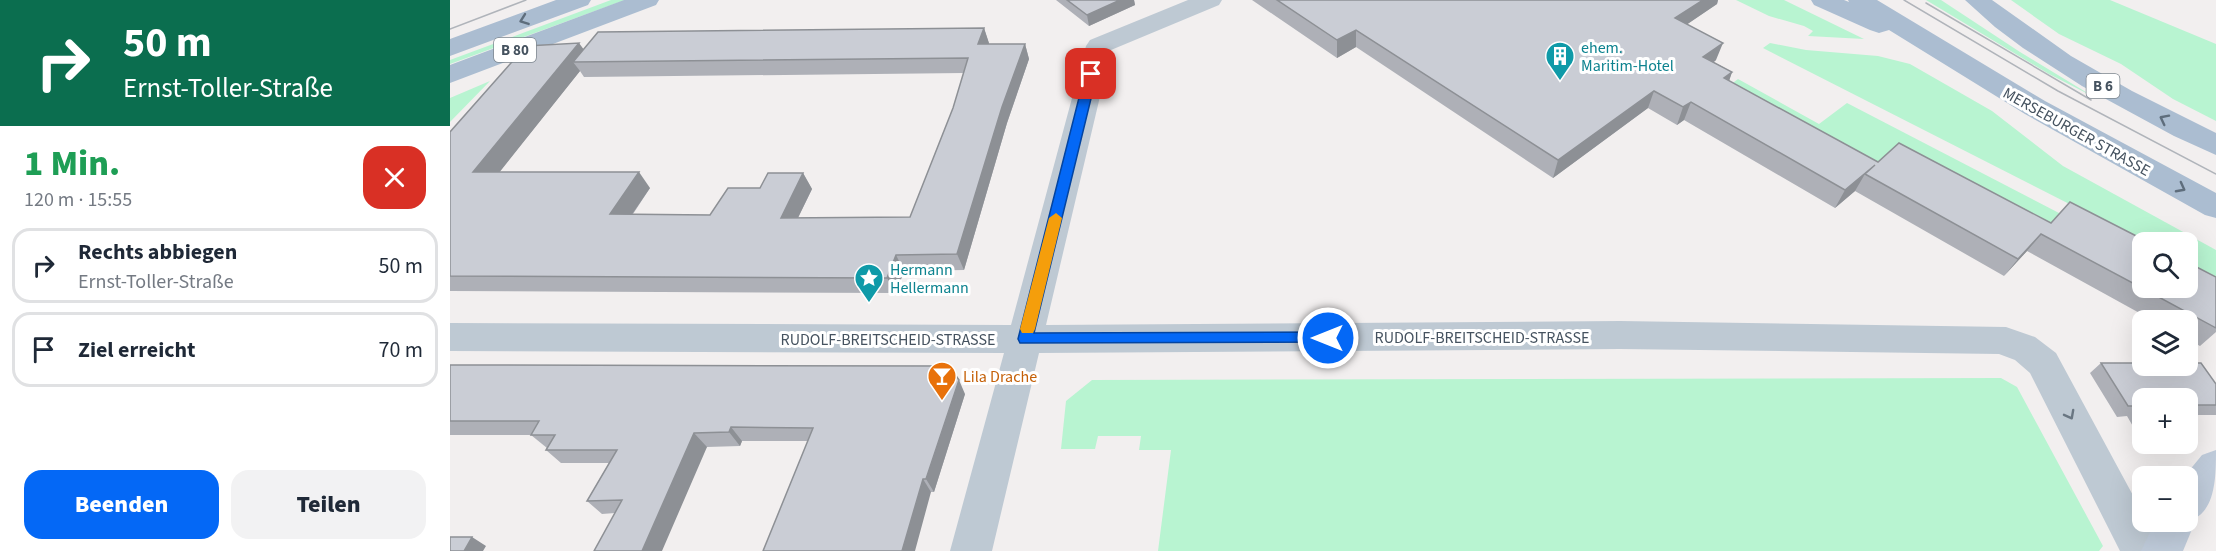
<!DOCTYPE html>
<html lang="de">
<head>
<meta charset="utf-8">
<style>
	body { margin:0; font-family:"Source Sans 3",sans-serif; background:#f2f2f3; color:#1f2937; height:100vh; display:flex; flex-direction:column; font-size:22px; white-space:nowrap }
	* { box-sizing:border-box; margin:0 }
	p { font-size:20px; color:#747a83 }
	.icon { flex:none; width:33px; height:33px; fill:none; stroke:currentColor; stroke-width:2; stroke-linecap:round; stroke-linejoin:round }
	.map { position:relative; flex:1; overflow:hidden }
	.details { display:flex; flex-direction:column; background:#fff; width:450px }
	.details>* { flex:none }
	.top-card { background:#0b6e4f; color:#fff; overflow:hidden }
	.controls { position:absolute; left:1682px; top:232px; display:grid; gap:12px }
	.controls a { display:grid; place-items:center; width:66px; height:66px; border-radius:12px; background:#fff; box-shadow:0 6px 24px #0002; font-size:30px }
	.pin { position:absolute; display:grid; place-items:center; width:51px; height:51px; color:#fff; margin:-26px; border-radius:12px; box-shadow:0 3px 9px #0006 }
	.me { position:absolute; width:66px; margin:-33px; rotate:270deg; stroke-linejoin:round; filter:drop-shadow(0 0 4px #0008) }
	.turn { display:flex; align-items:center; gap:21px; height:126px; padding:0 24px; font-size:27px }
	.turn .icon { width:78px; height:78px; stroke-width:2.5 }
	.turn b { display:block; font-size:42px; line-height:51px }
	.round { display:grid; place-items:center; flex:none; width:63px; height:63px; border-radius:18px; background:#f2f2f3 }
	.headline { display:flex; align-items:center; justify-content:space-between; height:102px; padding:0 24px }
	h1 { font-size:36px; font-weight:800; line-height:45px; color:#1e9e55 }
	.cta { display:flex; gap:12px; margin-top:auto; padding:12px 24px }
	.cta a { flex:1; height:69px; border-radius:18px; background:#0468f6; color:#fff; font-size:24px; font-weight:800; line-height:69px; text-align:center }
	.cta a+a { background:#f2f2f3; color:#1f2937 }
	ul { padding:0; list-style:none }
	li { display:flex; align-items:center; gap:18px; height:75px; margin:0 12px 9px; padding:0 12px; border:3px solid #e0e1e3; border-radius:18px }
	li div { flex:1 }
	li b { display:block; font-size:22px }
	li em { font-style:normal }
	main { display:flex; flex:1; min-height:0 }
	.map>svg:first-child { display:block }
</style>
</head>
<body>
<main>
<section class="details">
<div class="top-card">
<div class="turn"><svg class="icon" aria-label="right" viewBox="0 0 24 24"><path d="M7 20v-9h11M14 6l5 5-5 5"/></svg><div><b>50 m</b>Ernst-Toller-Straße</div></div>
</div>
<div class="headline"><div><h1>1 Min.</h1><p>120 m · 15:55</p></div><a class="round" style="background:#d93025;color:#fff"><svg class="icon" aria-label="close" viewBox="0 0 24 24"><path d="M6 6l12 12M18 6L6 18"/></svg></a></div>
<ul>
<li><svg class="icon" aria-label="right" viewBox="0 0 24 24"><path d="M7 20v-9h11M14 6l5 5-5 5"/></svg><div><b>Rechts abbiegen</b><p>Ernst-Toller-Straße</p></div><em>50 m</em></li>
<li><svg class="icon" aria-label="arrive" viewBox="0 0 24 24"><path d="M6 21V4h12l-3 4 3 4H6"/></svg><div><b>Ziel erreicht</b></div><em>70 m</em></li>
</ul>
<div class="cta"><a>Beenden</a><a>Teilen</a></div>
</section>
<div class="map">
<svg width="1766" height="551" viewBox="0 0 1766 551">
	<rect width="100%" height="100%" fill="#f2efef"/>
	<path fill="#b8f4d1" d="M 161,0 L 175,0 L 0,64 L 0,60 Z
		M 1286,0 L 1334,0 L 1414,39 L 1358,36 L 1363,31 L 1354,26 L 1319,16 Z
		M 1476,0 L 1491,0 L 1570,52 L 1644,97 L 1599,74 Z
		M 1561,0 L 1660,0 L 1766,44 L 1766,121 L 1723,99 L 1671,64 L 1609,34 Z
		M 1320,43 L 1356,50 L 1428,56 L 1460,64 L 1542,111 L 1613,166 L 1766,250 L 1766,279 L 1737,264 L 1737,243 L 1696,243 L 1313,48 Z
		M 1288,79 L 1369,124 L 1397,103 L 1692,256 L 1587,241 L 1418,180 L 1275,89 Z
		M 40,81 L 0,122 L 0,98 Z
		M 1551,378 L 1567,387 L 1653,546 L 1649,551 L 708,551 L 721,450 L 689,450 L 691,436 L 648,436 L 645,449 L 611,449 L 616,401 L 642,380 Z"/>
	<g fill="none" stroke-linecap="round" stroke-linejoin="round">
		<path fill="#bec9d3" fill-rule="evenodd" d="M 738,0 L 772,0 L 769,5 L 661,50 L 596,325 L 1170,321 L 1556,327 L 1585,337 L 1606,353 L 1692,512 L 1692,522 L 1697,522 L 1712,551 L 1670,551 L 1580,373 L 1565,360 L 1549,354 L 1170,349 L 589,353 L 542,551 L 500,551 L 554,353 L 0,351 L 0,323 L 561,325 L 636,46 L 640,40 Z"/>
		<path fill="#bfcbda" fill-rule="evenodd" d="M 1766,450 C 1766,475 1766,508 1744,519 L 1745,522 L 1733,551 L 1691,551 L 1705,522 L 1737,522 L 1737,477 L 1734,477 L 1752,455 Z"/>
		<path fill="#abbdd1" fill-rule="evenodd" d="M 106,0 L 141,0 L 138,5 L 0,56 L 0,39 Z
			M 174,0 L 209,0 L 206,5 L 0,83 L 0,65 Z
			M 1361,0 L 1394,0 L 1399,2 L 1398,0 L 1427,0 L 1595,101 L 1766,193 L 1766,218 L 1755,215 L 1575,114 L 1439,30 L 1429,33 L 1420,30 L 1364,5 Z
			M 1515,0 L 1542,0 L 1621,56 L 1682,91 L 1766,133 L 1766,155 L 1724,136 L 1632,86 L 1573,48 L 1545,27 Z"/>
		<path stroke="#b0b4ba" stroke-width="1.5" d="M 1454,0 L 1608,91 L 1766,174
			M 1476,3 L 1641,100
			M 0,29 L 76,0"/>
	</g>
	<path fill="#aeb0b7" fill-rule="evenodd" d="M 606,0 L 684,0 L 685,5 L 639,26 Z
		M 802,0 L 1268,0 L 1267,4 L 1237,24 L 1266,60 L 1264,62 L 1282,72 L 1279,81 L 1428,162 L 1601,223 L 1766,277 L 1766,332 L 1750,346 L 1737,339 L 1737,321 L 1704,321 L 1577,251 L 1554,276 L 1405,191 L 1385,208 L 1234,120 L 1227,125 L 1198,108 L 1103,178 L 906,47 L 887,58 Z
		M 534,28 L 539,44 L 575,44 L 579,59 L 557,123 L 514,270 L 454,271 L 446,293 L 0,291 L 0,132 L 133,49 ZM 130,71 L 134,77 L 514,73 L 503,108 L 460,217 L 348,218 L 362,189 L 353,173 L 310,188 L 260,215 L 183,214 L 200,188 L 49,172 Z
		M 1651,363 L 1766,384 L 1766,415 L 1737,415 L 1737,399 L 1692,399 L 1692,442 L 1677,416 L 1667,417 L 1640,373 Z
		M 0,365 L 515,394 L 484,492 L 481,492 L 358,441 L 292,441 L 290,446 L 257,447 L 165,513 L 152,514 L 137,501 L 159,463 L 111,463 L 96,450 L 97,448 L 81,435 L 0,435 Z
		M 1737,426 L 1746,439 L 1734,449 L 1696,449 L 1693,444 L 1737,444 Z"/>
	<path fill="#8d9095" d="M 670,0 L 684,0 L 685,5 L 639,26 L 637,15 Z
		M 1253,0 L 1268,0 L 1267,4 L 1220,36 L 1225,18 Z
		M 534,28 L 539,43 L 533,59 L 528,44 Z
		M 906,30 L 906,47 L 887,58 L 887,40 Z
		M 129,43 L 140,58 L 123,62 L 130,71 L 37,188 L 23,172 Z
		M 1273,43 L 1266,60 L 1247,75 L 1253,57 Z
		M 575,44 L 579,59 L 557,123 L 514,270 L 507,254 L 552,107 Z
		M 1282,72 L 1276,90 L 1274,78 Z
		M 1204,91 L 1198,108 L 1103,178 L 1108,160 Z
		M 1241,102 L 1234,120 L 1227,125 L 1233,107 Z
		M 189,172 L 200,188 L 172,229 L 160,214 Z
		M 353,173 L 362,189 L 340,234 L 331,218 Z
		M 1415,174 L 1405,191 L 1385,208 L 1395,190 Z
		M 1591,234 L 1577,251 L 1554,276 L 1568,259 Z
		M 446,255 L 454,271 L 446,293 L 437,278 Z
		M 509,380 L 515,394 L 484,492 L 476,479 Z
		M 281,427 L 292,441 L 290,446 L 279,432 Z
		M 244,433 L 257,447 L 212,551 L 192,551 Z
		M 473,479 L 481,492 L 465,551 L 452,551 Z
		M 22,537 L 36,546 L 33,551 L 14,551 Z"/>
	<path fill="#cacdd5" stroke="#8d9095" stroke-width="1.5" d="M 617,0 L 670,0 L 637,15 Z
		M 827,0 L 1253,0 L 1225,18 L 1273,43 L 1253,57 L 1282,72 L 1274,78 L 1428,162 L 1449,143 L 1601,223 L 1620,202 L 1700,243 L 1692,243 L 1692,288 L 1591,234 L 1568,259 L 1415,174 L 1425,165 L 1395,190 L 1241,102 L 1233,107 L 1204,91 L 1108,160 L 906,30 L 887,40 Z
		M 534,28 L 528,44 L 575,44 L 552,107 L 507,254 L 446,255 L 437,278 L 0,276 L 0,132 L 76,46 L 129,43 L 23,172 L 189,172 L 160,214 L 260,215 L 278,188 L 310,188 L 318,173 L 353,173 L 331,218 L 460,217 L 503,108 L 518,58 L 123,62 L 148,32 Z
		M 1737,262 L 1766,277 L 1766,328 L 1692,288 L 1737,288 Z
		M 1651,363 L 1692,363 L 1692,366 L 1737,366 L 1737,363 L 1751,363 L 1766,384 L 1766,405 L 1737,405 L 1737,399 L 1692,399 L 1692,413 L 1688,406 L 1678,406 Z
		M 0,365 L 499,366 L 509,380 L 476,479 L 473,479 L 452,551 L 313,551 L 363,428 L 281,427 L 279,432 L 244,433 L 192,551 L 144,551 L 172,500 L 137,501 L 167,450 L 96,450 L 105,435 L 81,435 L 89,421 L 0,421 Z
		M 1737,426 L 1746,439 L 1737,439 Z
		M 0,537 L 22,537 L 14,551 L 0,551 Z"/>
	<defs><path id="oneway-chevron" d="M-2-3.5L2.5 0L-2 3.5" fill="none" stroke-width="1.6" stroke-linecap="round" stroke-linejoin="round" transform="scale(1.5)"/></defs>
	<g stroke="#5e6d7c">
		<use href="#oneway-chevron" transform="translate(74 20) rotate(160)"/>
		<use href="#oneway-chevron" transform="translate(1714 119) rotate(-153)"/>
		<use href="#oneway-chevron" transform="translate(1731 188) rotate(28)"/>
	</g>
	<use stroke="#697682" href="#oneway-chevron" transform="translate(1620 415) rotate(62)"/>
	<path fill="#0468f6" stroke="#0344a0" stroke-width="1.5" d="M 641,71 L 647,74 L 584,333 L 878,332 L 883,334 L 885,338 L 883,342 L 570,343 L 568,339 L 635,74 Z"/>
	<path fill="#f59e0b" d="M 606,213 L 612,218 L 585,329 L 583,333 L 572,333 L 570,329 L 599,218 Z"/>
	<defs>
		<g id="building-pin" transform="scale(1.5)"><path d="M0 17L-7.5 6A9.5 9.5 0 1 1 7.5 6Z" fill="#0f9aa8" stroke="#fff"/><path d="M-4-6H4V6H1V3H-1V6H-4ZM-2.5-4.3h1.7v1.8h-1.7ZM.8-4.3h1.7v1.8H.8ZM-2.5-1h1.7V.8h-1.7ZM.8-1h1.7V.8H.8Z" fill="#fff"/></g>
		<g id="sight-pin" transform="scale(1.5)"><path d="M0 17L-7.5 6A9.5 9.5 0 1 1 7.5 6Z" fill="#0f9aa8" stroke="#fff"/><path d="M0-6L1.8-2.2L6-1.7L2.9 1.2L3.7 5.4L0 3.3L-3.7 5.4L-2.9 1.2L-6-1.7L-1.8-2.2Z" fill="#fff"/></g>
		<g id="bar-pin" transform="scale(1.5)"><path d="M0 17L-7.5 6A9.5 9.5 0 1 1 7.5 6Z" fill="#e8710a" stroke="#fff"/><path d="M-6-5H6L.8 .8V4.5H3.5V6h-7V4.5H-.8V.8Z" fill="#fff"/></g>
	</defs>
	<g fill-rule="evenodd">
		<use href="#building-pin" x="1110" y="56"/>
		<use href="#sight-pin" x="419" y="278"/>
		<use href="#bar-pin" x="492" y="376"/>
	</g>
	<g text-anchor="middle" stroke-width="6" stroke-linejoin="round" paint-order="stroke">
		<g fill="#fff" stroke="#7d868f" stroke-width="1.5">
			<rect x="44" y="38" width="42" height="24" rx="4.5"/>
			<rect x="1636.5" y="74" width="33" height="24" rx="4.5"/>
		</g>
		<g font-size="15" font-weight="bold" fill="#45525f">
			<text x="65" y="55">B 80</text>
			<text x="1653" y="91">B 6</text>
		</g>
		<g font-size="16" fill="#0d838f" stroke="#fff" text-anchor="start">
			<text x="1131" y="53">ehem.<tspan x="1131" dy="18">Maritim-Hotel</tspan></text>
			<text x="440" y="275">Hermann<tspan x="440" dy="18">Hellermann</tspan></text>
		</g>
		<g font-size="16" fill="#45525f" stroke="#fff">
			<text transform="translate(1627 131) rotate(29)" y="6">MERSEBURGER STRASSE</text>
			<text x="1032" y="343">RUDOLF-BREITSCHEID-STRASSE</text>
			<text x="438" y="345">RUDOLF-BREITSCHEID-STRASSE</text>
		</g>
		<g font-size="16" fill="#c56008" stroke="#fff" text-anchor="start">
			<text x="513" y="382">Lila Drache</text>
		</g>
	</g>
</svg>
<div class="controls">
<a><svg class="icon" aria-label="search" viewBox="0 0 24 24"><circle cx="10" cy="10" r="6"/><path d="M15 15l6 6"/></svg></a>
<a><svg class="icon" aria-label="layers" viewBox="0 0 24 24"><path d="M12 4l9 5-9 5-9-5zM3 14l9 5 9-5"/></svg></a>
<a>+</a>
<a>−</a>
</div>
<div class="pin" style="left:641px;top:74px;background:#d93025"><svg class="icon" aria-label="arrive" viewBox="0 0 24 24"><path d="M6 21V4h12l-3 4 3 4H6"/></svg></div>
<svg class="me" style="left:878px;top:338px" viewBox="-20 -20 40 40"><circle r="17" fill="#0468f6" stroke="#fff" stroke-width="3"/><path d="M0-11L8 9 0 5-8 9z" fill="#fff"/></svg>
</div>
</main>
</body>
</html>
